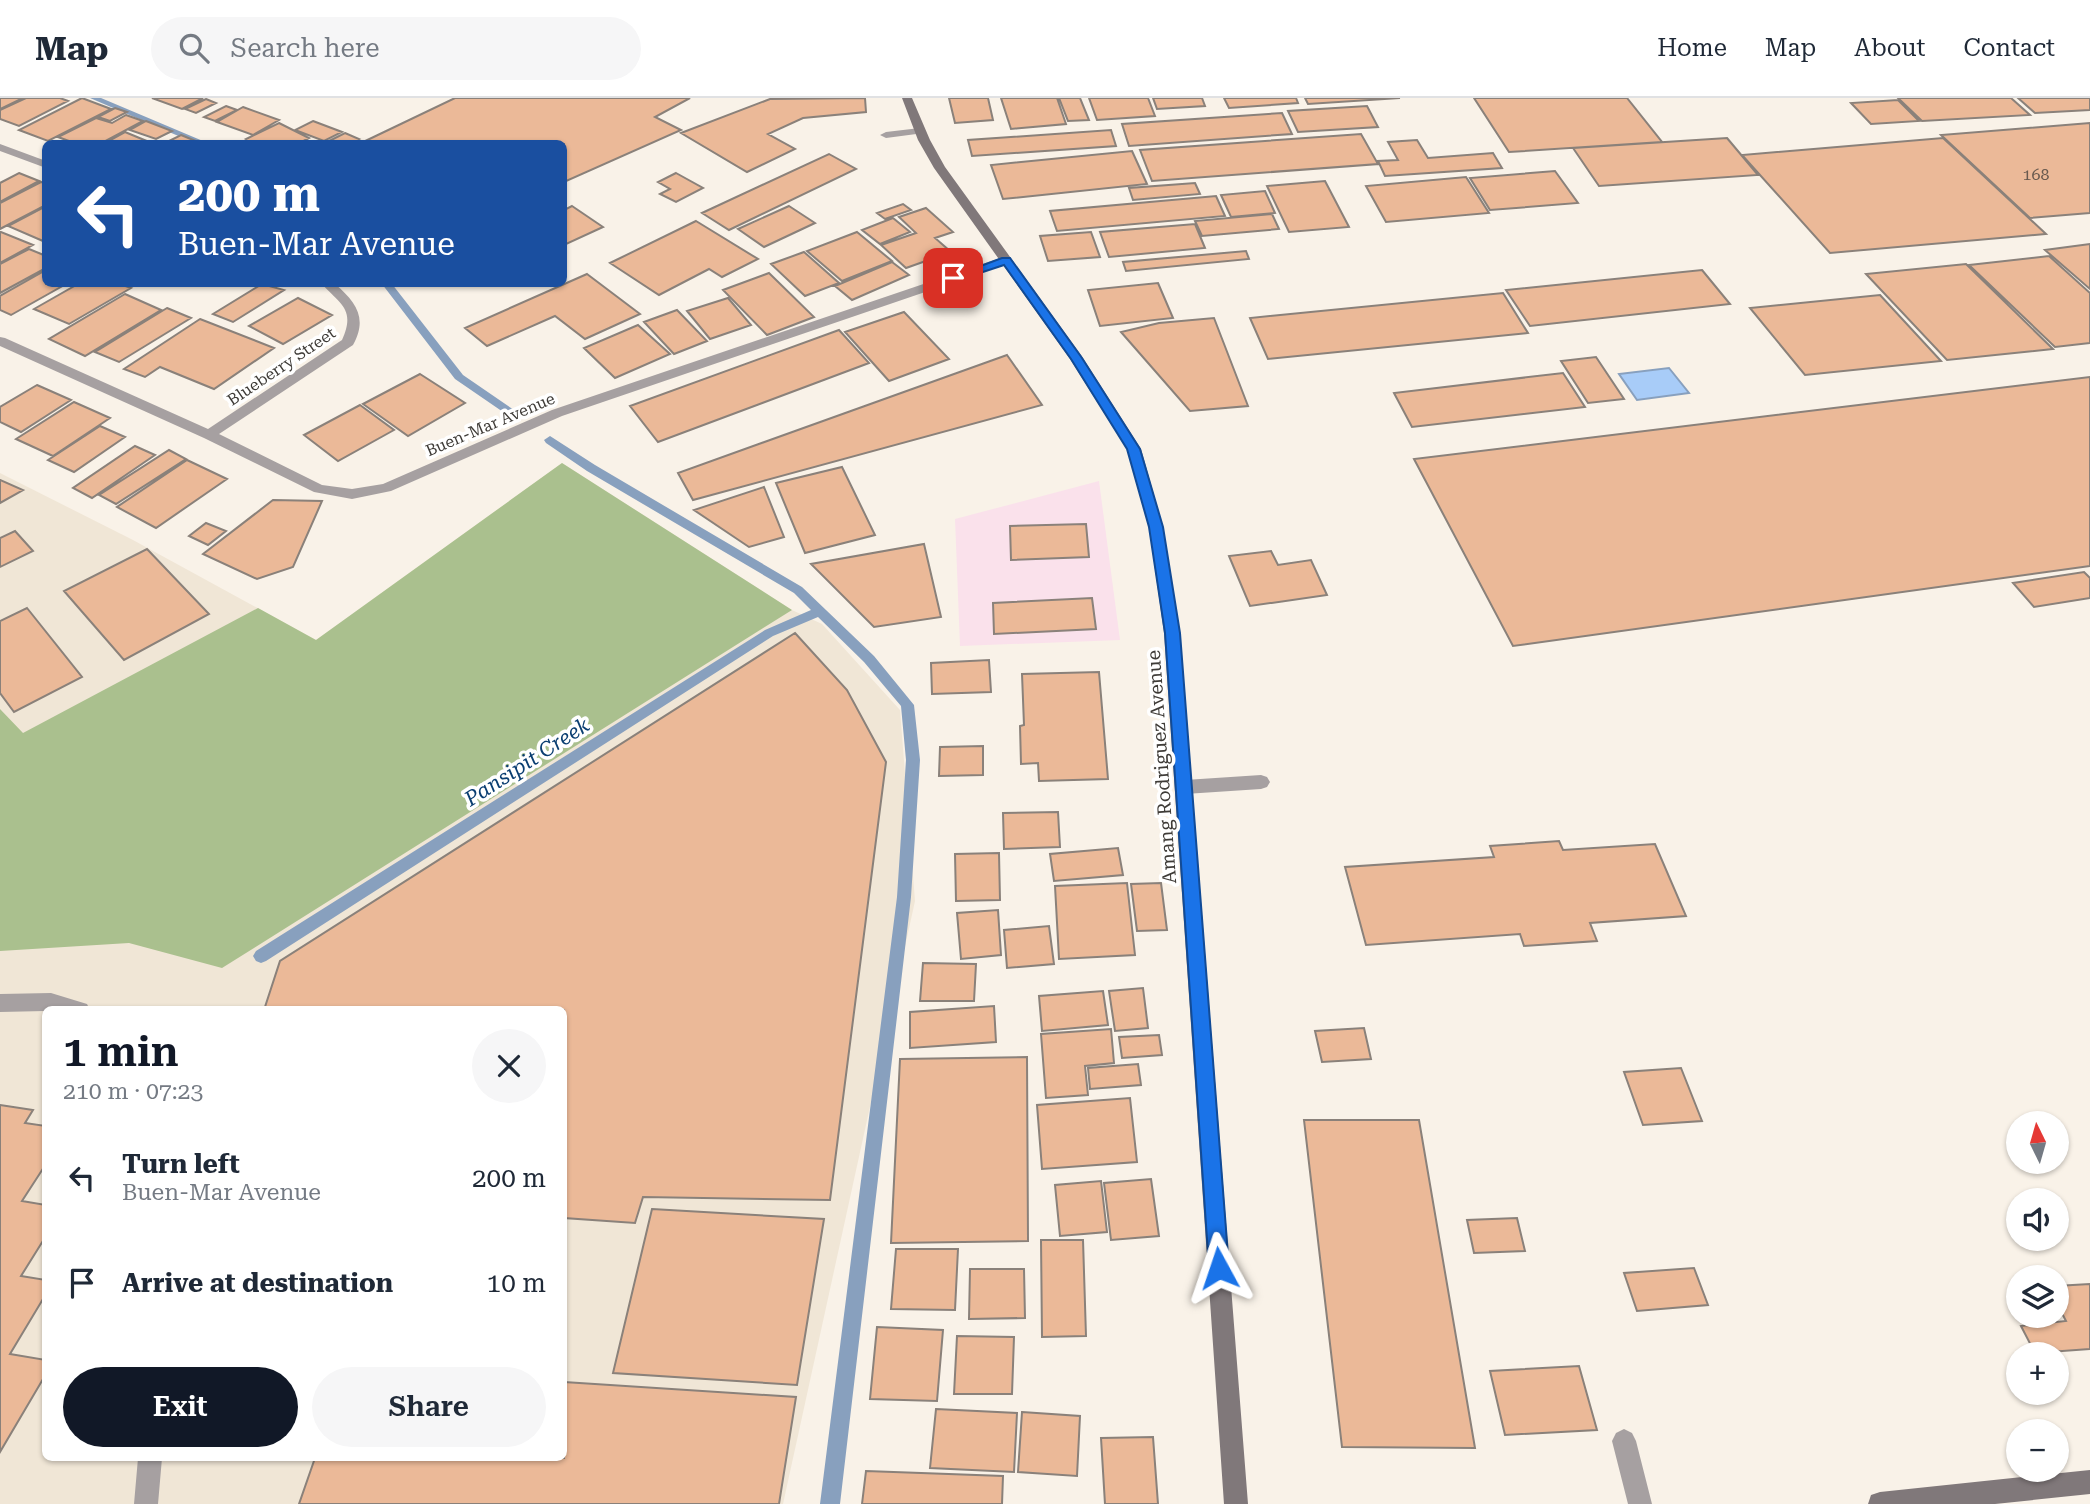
<!DOCTYPE html>
<html lang="en">
<head>
<meta charset="utf-8">
<style>
	body { margin:0; font-family:"Roboto Serif",serif; background:#f6f6f7; color:#1f2937; height:100vh; display:flex; flex-direction:column; font-size:26px; white-space:nowrap }
	* { box-sizing:border-box; margin:0 }
	p { font-size:23px; color:#747a83 }
	.icon { flex:none; width:38px; height:38px; fill:none; stroke:currentColor; stroke-width:2; stroke-linecap:round; stroke-linejoin:round }
	.map { position:relative; flex:1; overflow:hidden }
	.details { position:absolute; left:42px; top:908px; width:525px; height:455px; display:flex; flex-direction:column; background:#fff; border-radius:10px; box-shadow:0 2px 5px #0004 }
	.details>* { flex:none }
	.guide { position:absolute; left:42px; top:42px; width:525px; height:147px; border-radius:10px; box-shadow:0 2px 5px #0004; background:#1a4fa0; color:#fff; overflow:hidden }
	.needle { width:46px; rotate:355deg }
	.fabs { position:absolute; left:2006px; top:1013px; display:grid; gap:14px }
	.fabs a { display:grid; place-items:center; width:63px; height:63px; border-radius:50%; background:#fff; box-shadow:0 2px 5px #0004; font-size:35px }
	.pin { position:absolute; display:grid; place-items:center; width:60px; height:60px; color:#fff; margin:-30px; border-radius:14px; box-shadow:0 4px 10px #0006 }
	.me { position:absolute; width:77px; margin:-38px; rotate:355deg; stroke-linejoin:round; filter:drop-shadow(0 0 5px #0008) }
	.turn { display:flex; align-items:center; gap:24px; height:147px; padding:0 21px; font-size:32px }
	.turn .icon { width:91px; height:91px; stroke-width:2.5 }
	.turn b { display:block; font-size:49px; line-height:60px }
	.round { display:grid; place-items:center; flex:none; width:74px; height:74px; border-radius:37px; background:#f6f6f7 }
	.headline { display:flex; align-items:center; justify-content:space-between; height:119px; padding:0 21px }
	h1 { font-size:42px; font-weight:600; line-height:52px; color:#111827 }
	.action { display:flex; gap:14px; margin-top:auto; padding:14px 21px }
	.action a { flex:1; height:80px; border-radius:42px; background:#111827; color:#fff; font-size:28px; font-weight:600; line-height:80px; text-align:center }
	.action a+a { background:#f6f6f7; color:#1f2937 }
	ul { padding:0; list-style:none }
	li { display:flex; align-items:center; gap:21px; height:105px; padding:0 21px }
	li div { flex:1 }
	li b { display:block; font-size:26px }
	li em { font-style:normal }
	header { display:flex; align-items:center; gap:42px; box-sizing:border-box; height:98px; padding:0 35px; background:#fff; border-bottom:2px solid #e0e1e3 }
	header strong { font-size:33px }
	nav { display:flex; gap:38px; margin-inline-start:auto; font-size:24px }
	.search { width:490px; height:63px; background:#f6f6f7; display:flex; align-items:center; gap:18px; box-sizing:border-box; padding:0 24px; border-radius:38px; color:#747a83; font-size:26px }
	.map>svg:first-child { display:block }
</style>
</head>
<body>
<header>
<strong>Map</strong>
<div class="search"><svg class="icon" aria-label="search" viewBox="0 0 24 24"><circle cx="10" cy="10" r="6"/><path d="M15 15l6 6"/></svg>Search here</div>
<nav><a>Home</a><a>Map</a><a>About</a><a>Contact</a></nav>
</header>
<div class="map">
<svg width="2090" height="1406" viewBox="0 0 2090 1406">
	<rect width="100%" height="100%" fill="#f9f2e8"/>
	<path fill="#fae1eb" d="M 1099,383 L 1120,542 L 960,548 L 955,421 Z"/>
	<path fill="#f0e6d6" fill-rule="evenodd" d="M 562,365 L 792,512 L 822,526 L 900,612 L 915,803 L 783,1406 L 0,1406 L 0,375 L 133,442 L 316,542 ZM 46,912 L 564,912 L 564,1360 L 46,1360 Z"/>
	<path fill="#aac08e" d="M 562,365 L 792,512 L 222,870 L 129,845 L 0,853 L 0,611 L 23,635 L 258,510 L 316,542 Z"/>
	<path fill="#a8ccf8" stroke="#88a0be" stroke-width="2" d="M 1669,270 L 1689,295 L 1637,302 L 1619,276 Z"/>
	<g fill="none" stroke-linecap="round" stroke-linejoin="round">
		<path fill="#88a0be" fill-rule="evenodd" d="M 90,0 L 101,0 L 210,46 L 197,46 Z
			M 382,186 L 392,186 L 463,277 L 514,312 L 514,316 L 506,316 L 455,281 Z
			M 550,338 L 595,367 L 802,489 L 874,558 L 914,607 L 920,662 L 911,799 L 840,1406 L 820,1406 L 897,799 L 906,662 L 901,608 L 864,564 L 818,519 L 773,538 L 266,863 L 261,865 L 256,863 L 253,858 L 256,853 L 765,532 L 811,512 L 794,495 L 587,373 L 546,345 L 544,342 Z"/>
	</g>
	<path fill="#ebb998" stroke="#8a817a" stroke-width="2" d="M 0,0 L 23,0 L 0,11 Z
		M 26,0 L 60,0 L 68,3 L 19,28 L 0,21 L 0,12 Z
		M 82,0 L 111,11 L 48,43 L 19,32 Z
		M 152,0 L 203,0 L 182,11 Z
		M 455,0 L 690,0 L 655,19 L 681,32 L 564,84 L 564,46 L 359,46 Z
		M 865,0 L 866,14 L 803,20 L 768,36 L 795,51 L 747,74 L 681,35 L 770,1 Z
		M 949,0 L 988,0 L 993,22 L 955,25 Z
		M 1001,0 L 1057,0 L 1066,26 L 1011,31 Z
		M 1059,0 L 1080,0 L 1089,22 L 1068,23 Z
		M 1089,0 L 1148,0 L 1155,18 L 1097,22 Z
		M 1153,0 L 1202,0 L 1205,8 L 1157,11 Z
		M 1224,0 L 1296,0 L 1298,5 L 1229,10 Z
		M 1305,0 L 1400,0 L 1308,6 Z
		M 1474,0 L 1627,0 L 1662,44 L 1509,54 Z
		M 1898,0 L 2011,0 L 2030,17 L 1922,23 Z
		M 2018,0 L 2090,0 L 2090,12 L 2035,15 Z
		M 206,1 L 216,5 L 196,15 L 185,11 Z
		M 1898,2 L 1919,23 L 1871,26 L 1851,5 Z
		M 226,8 L 237,12 L 215,23 L 204,19 Z
		M 1367,8 L 1378,29 L 1298,34 L 1288,13 Z
		M 243,9 L 279,22 L 253,37 L 217,24 Z
		M 115,10 L 127,14 L 110,23 L 98,19 Z
		M 1282,15 L 1292,36 L 1129,48 L 1122,26 Z
		M 126,17 L 143,23 L 100,46 L 77,46 L 58,39 L 96,20 L 112,25 Z
		M 146,23 L 172,33 L 156,41 L 130,32 Z
		M 313,23 L 342,34 L 324,43 L 295,32 Z
		M 279,25 L 309,40 L 298,46 L 255,46 L 246,41 Z
		M 2090,25 L 2090,115 L 2030,120 L 1941,37 Z
		M 1111,32 L 1116,48 L 972,58 L 968,42 Z
		M 125,34 L 154,46 L 103,46 Z
		M 345,35 L 359,41 L 349,46 L 323,46 Z
		M 1361,36 L 1378,66 L 1152,83 L 1140,52 Z
		M 181,37 L 203,46 L 163,46 Z
		M 1727,40 L 1758,77 L 1599,88 L 1573,50 Z
		M 1943,40 L 2046,136 L 1830,155 L 1742,57 Z
		M 1417,42 L 1428,60 L 1493,55 L 1502,70 L 1385,78 L 1378,63 L 1398,62 L 1388,44 Z
		M 1132,53 L 1147,86 L 1003,101 L 991,67 Z
		M 829,56 L 856,71 L 729,132 L 702,115 Z
		M 1555,73 L 1578,105 L 1490,112 L 1470,80 Z
		M 19,75 L 39,83 L 0,104 L 0,85 Z
		M 676,75 L 703,90 L 676,104 L 660,96 L 670,91 L 658,84 Z
		M 1466,79 L 1489,115 L 1386,124 L 1366,88 Z
		M 1325,83 L 1349,129 L 1289,134 L 1267,88 Z
		M 41,84 L 46,85 L 46,107 L 0,131 L 0,105 Z
		M 1195,85 L 1200,96 L 1133,102 L 1129,90 Z
		M 1265,93 L 1275,115 L 1231,119 L 1221,97 Z
		M 1216,98 L 1225,118 L 1057,133 L 1050,113 Z
		M 903,106 L 911,112 L 885,121 L 877,115 Z
		M 46,108 L 46,141 L 43,143 L 8,128 Z
		M 572,108 L 603,129 L 564,147 L 564,112 Z
		M 789,108 L 815,125 L 764,149 L 738,131 Z
		M 926,110 L 953,134 L 935,140 L 951,154 L 906,170 L 881,147 L 916,135 L 899,119 Z
		M 1272,116 L 1279,131 L 1202,138 L 1195,123 Z
		M 893,120 L 910,134 L 880,146 L 862,132 Z
		M 696,123 L 758,161 L 722,179 L 709,171 L 659,197 L 610,165 Z
		M 1195,126 L 1205,150 L 1109,159 L 1100,134 Z
		M 0,134 L 1,134 L 33,147 L 0,165 Z
		M 857,134 L 892,163 L 842,183 L 807,153 Z
		M 1091,134 L 1100,159 L 1048,163 L 1040,138 Z
		M 2090,146 L 2090,191 L 2045,152 Z
		M 29,151 L 46,158 L 46,170 L 0,195 L 0,166 Z
		M 1246,153 L 1249,161 L 1126,173 L 1123,164 Z
		M 804,154 L 839,185 L 805,198 L 771,166 Z
		M 2049,158 L 2090,195 L 2090,245 L 2055,249 L 1969,167 Z
		M 892,164 L 909,177 L 852,202 L 835,188 Z
		M 1966,166 L 2053,251 L 1947,262 L 1866,176 Z
		M 46,172 L 46,186 L 66,186 L 11,217 L 0,212 L 0,198 Z
		M 1702,172 L 1730,206 L 1530,228 L 1506,192 Z
		M 769,175 L 814,219 L 767,237 L 723,192 Z
		M 587,176 L 640,216 L 585,241 L 555,218 L 487,248 L 465,230 Z
		M 1158,185 L 1173,220 L 1100,228 L 1088,192 Z
		M 78,186 L 120,186 L 131,190 L 69,226 L 34,211 Z
		M 262,186 L 284,192 L 233,224 L 213,216 Z
		M 1503,195 L 1528,235 L 1268,261 L 1250,220 Z
		M 125,196 L 161,212 L 85,258 L 49,241 Z
		M 1880,197 L 1941,263 L 1805,277 L 1750,210 Z
		M 298,200 L 332,217 L 283,246 L 249,228 Z
		M 728,200 L 751,227 L 710,241 L 687,213 Z
		M 167,210 L 191,220 L 119,264 L 95,254 Z
		M 677,212 L 707,243 L 674,256 L 644,224 Z
		M 904,214 L 949,261 L 889,283 L 845,234 Z
		M 1214,220 L 1248,308 L 1190,313 L 1121,234 L 1159,225 Z
		M 200,221 L 274,250 L 214,291 L 160,269 L 145,279 L 124,271 Z
		M 638,227 L 670,256 L 615,280 L 584,250 Z
		M 839,232 L 869,265 L 658,344 L 630,308 Z
		M 1007,257 L 1042,307 L 693,402 L 678,375 Z
		M 1596,259 L 1624,301 L 1588,305 L 1561,263 Z
		M 1563,275 L 1585,309 L 1412,329 L 1394,295 Z
		M 420,276 L 465,305 L 408,338 L 363,306 Z
		M 2090,279 L 2090,468 L 1513,548 L 1414,361 Z
		M 37,287 L 71,302 L 21,334 L 0,324 L 0,309 Z
		M 74,304 L 110,320 L 53,358 L 16,341 Z
		M 360,307 L 394,332 L 338,363 L 304,337 Z
		M 100,328 L 125,339 L 74,374 L 48,362 Z
		M 135,348 L 155,357 L 92,400 L 73,390 Z
		M 169,352 L 186,361 L 116,406 L 99,397 Z
		M 187,362 L 227,381 L 156,430 L 117,409 Z
		M 842,369 L 875,437 L 805,455 L 776,385 Z
		M 0,382 L 23,392 L 0,405 Z
		M 764,389 L 784,439 L 749,449 L 694,412 Z
		M 273,402 L 322,403 L 293,469 L 257,481 L 203,456 Z
		M 206,425 L 226,433 L 208,447 L 189,438 Z
		M 1086,426 L 1089,459 L 1011,462 L 1010,428 Z
		M 15,433 L 33,453 L 0,469 L 0,440 Z
		M 924,446 L 941,519 L 874,529 L 811,466 Z
		M 147,451 L 209,516 L 124,562 L 64,493 Z
		M 1271,453 L 1278,467 L 1311,462 L 1327,497 L 1250,508 L 1229,458 Z
		M 2084,474 L 2090,480 L 2090,500 L 2034,509 L 2013,485 Z
		M 1092,500 L 1096,531 L 994,536 L 993,505 Z
		M 27,510 L 82,579 L 14,614 L 0,595 L 0,523 Z
		M 795,535 L 847,592 L 886,664 L 830,1102 L 643,1099 L 635,1125 L 564,1120 L 564,912 L 264,912 L 280,863 Z
		M 989,562 L 991,594 L 932,596 L 931,565 Z
		M 1099,574 L 1108,681 L 1039,683 L 1038,665 L 1021,666 L 1020,628 L 1024,627 L 1022,576 Z
		M 983,648 L 983,677 L 939,678 L 940,649 Z
		M 1058,714 L 1060,749 L 1004,751 L 1003,715 Z
		M 1559,743 L 1563,752 L 1655,746 L 1686,818 L 1590,825 L 1597,843 L 1524,848 L 1520,836 L 1366,847 L 1345,769 L 1494,759 L 1490,748 Z
		M 1118,750 L 1123,777 L 1054,783 L 1050,756 Z
		M 999,755 L 1000,802 L 956,803 L 955,756 Z
		M 1127,785 L 1135,857 L 1059,861 L 1055,788 Z
		M 1161,785 L 1167,832 L 1137,833 L 1131,786 Z
		M 998,812 L 1001,857 L 961,861 L 957,815 Z
		M 1049,828 L 1054,866 L 1007,870 L 1004,832 Z
		M 923,865 L 976,866 L 974,903 L 920,903 Z
		M 1143,890 L 1148,930 L 1115,933 L 1109,893 Z
		M 1103,893 L 1108,927 L 1042,933 L 1039,898 Z
		M 994,908 L 996,944 L 910,950 L 910,914 Z
		M 1364,930 L 1371,961 L 1322,964 L 1315,933 Z
		M 1111,931 L 1114,965 L 1085,968 L 1088,997 L 1046,1000 L 1041,936 Z
		M 1159,937 L 1162,957 L 1122,960 L 1119,939 Z
		M 1027,959 L 1028,1143 L 891,1145 L 900,961 Z
		M 1138,966 L 1141,987 L 1090,991 L 1088,970 Z
		M 1681,970 L 1702,1023 L 1643,1027 L 1624,974 Z
		M 1130,1000 L 1137,1064 L 1042,1071 L 1037,1007 Z
		M 0,1007 L 33,1012 L 25,1025 L 46,1028 L 46,1066 L 22,1103 L 46,1107 L 46,1138 L 21,1178 L 46,1182 L 46,1196 L 10,1256 L 46,1262 L 46,1276 L 0,1354 Z
		M 1304,1022 L 1419,1022 L 1475,1350 L 1342,1349 Z
		M 1151,1081 L 1159,1138 L 1111,1142 L 1104,1085 Z
		M 1101,1083 L 1107,1134 L 1060,1138 L 1055,1087 Z
		M 652,1111 L 824,1121 L 797,1287 L 613,1275 Z
		M 1517,1120 L 1525,1153 L 1474,1155 L 1467,1122 Z
		M 1041,1142 L 1083,1142 L 1086,1238 L 1042,1239 Z
		M 896,1151 L 958,1151 L 955,1212 L 891,1211 Z
		M 1694,1170 L 1708,1207 L 1637,1213 L 1624,1175 Z
		M 970,1171 L 1024,1171 L 1025,1220 L 969,1221 Z
		M 2090,1186 L 2090,1251 L 2035,1255 L 2021,1228 L 2066,1223 L 2056,1204 L 2056,1188 Z
		M 877,1229 L 943,1232 L 937,1303 L 870,1301 Z
		M 957,1238 L 1014,1239 L 1012,1296 L 954,1296 Z
		M 1579,1268 L 1597,1332 L 1505,1337 L 1490,1273 Z
		M 564,1284 L 796,1299 L 779,1406 L 299,1406 L 315,1360 L 564,1360 Z
		M 936,1311 L 1017,1315 L 1014,1374 L 930,1370 Z
		M 1022,1314 L 1080,1318 L 1077,1378 L 1018,1374 Z
		M 1153,1339 L 1158,1406 L 1105,1406 L 1101,1340 Z
		M 866,1373 L 1003,1378 L 1002,1406 L 862,1406 Z"/>
	<g fill="none" stroke-linecap="round" stroke-linejoin="round">
		<path fill="#a6a0a1" fill-rule="evenodd" d="M 920,30 L 924,31 L 924,35 L 886,40 L 880,37 L 886,34 Z
			M 1261,677 L 1267,679 L 1270,684 L 1267,689 L 1261,691 L 1185,696 L 1179,694 L 1176,689 L 1179,684 L 1185,682 Z
			M 51,895 L 87,906 L 90,912 L 0,914 L 0,896 Z
			M 1624,1331 L 1632,1335 L 1636,1343 L 1652,1406 L 1628,1406 L 1612,1343 L 1616,1335 Z
			M 138,1360 L 162,1360 L 158,1406 L 134,1406 Z"/>
		<path fill="#a6a0a1" fill-rule="evenodd" d="M 0,46 L 46,63 L 46,70 L 0,53 Z
			M 1006,158 L 1012,162 L 1010,165 L 562,318 L 391,393 L 352,401 L 314,394 L 204,340 L 0,248 L 0,239 L 5,240 L 208,331 L 342,242 C 356,211 340,206 322,186 L 335,186 C 356,204 368,220 353,247 L 219,336 L 322,387 L 352,391 L 383,386 L 552,312 Z"/>
		<path fill="#80787a" fill-rule="evenodd" d="M 902,0 L 912,0 L 930,42 L 945,69 L 1081,257 L 1141,351 L 1163,429 L 1180,535 L 1248,1406 L 1224,1406 L 1164,535 L 1149,429 L 1127,351 L 1070,261 L 934,70 L 918,42 Z
			M 2090,1372 L 2090,1396 L 1995,1406 L 1868,1406 L 1871,1397 L 1880,1394 Z"/>
	</g>
	<path fill="#1a73e8" stroke="#114b97" stroke-width="2" d="M 1002,160 L 1010,160 L 1082,260 L 1140,351 L 1163,429 L 1180,535 L 1229,1170 L 1226,1177 L 1219,1180 L 1211,1177 L 1209,1170 L 1165,535 L 1149,429 L 1127,351 L 1071,261 L 1004,167 L 953,184 L 948,180 Z"/>
	<g text-anchor="middle" stroke-width="7" stroke-linejoin="round" paint-order="stroke">
		<g font-size="16" fill="#695a4f">
			<text x="2036" y="82">168</text>
		</g>
		<g font-size="16" fill="#3e3b37" stroke="#fff">
			<text transform="translate(281 268) rotate(-34)" y="6">Blueberry Street</text>
			<text transform="translate(490 326) rotate(-23)" y="6">Buen-Mar Avenue</text>
		</g>
		<g font-size="19" fill="#3e3b37" stroke="#fff">
			<text transform="translate(1161 669) rotate(-94)" y="7">Amang Rodriguez Avenue</text>
		</g>
		<g font-size="21" font-style="italic" fill="#0a3e71" stroke="#fff">
			<text transform="translate(527 664) rotate(-33)" y="7">Pansipit Creek</text>
		</g>
	</g>
</svg>
<div class="fabs">
<a><svg class="needle" viewBox="-14 -14 28 28"><path d="M0-13l5 13h-10z" fill="#e53935"/><path d="M0 13l5-13h-10z" fill="#747a83"/></svg></a>
<a><svg class="icon" aria-label="sound" viewBox="0 0 24 24"><path d="M4 9h4l5-4v14l-5-4H4zM17 9q2 3 0 6"/></svg></a>
<a><svg class="icon" aria-label="layers" viewBox="0 0 24 24"><path d="M12 4l9 5-9 5-9-5zM3 14l9 5 9-5"/></svg></a>
<a>+</a>
<a>−</a>
</div>
<div class="pin" style="left:953px;top:180px;background:#d93025"><svg class="icon" aria-label="arrive" viewBox="0 0 24 24"><path d="M6 21V4h12l-3 4 3 4H6"/></svg></div>
<svg class="me" style="left:1219px;top:1170px" viewBox="-20 -20 40 40"><path d="M0-17L14 15 0 8-14 15z" fill="#1a73e8" stroke="#fff" stroke-width="4"/></svg>
<div class="guide">
<div class="turn"><svg class="icon" aria-label="left" viewBox="0 0 24 24"><path d="M17 20v-9H6M10 6l-5 5 5 5"/></svg><div><b>200 m</b>Buen-Mar Avenue</div></div>
</div>
<section class="details">
<div class="headline"><div><h1>1 min</h1><p>210 m · 07:23</p></div><a class="round"><svg class="icon" aria-label="close" viewBox="0 0 24 24"><path d="M6 6l12 12M18 6L6 18"/></svg></a></div>
<ul>
<li><svg class="icon" aria-label="left" viewBox="0 0 24 24"><path d="M17 20v-9H6M10 6l-5 5 5 5"/></svg><div><b>Turn left</b><p>Buen-Mar Avenue</p></div><em>200 m</em></li>
<li><svg class="icon" aria-label="arrive" viewBox="0 0 24 24"><path d="M6 21V4h12l-3 4 3 4H6"/></svg><div><b>Arrive at destination</b></div><em>10 m</em></li>
</ul>
<div class="action"><a>Exit</a><a>Share</a></div>
</section>
</div>
</body>
</html>
